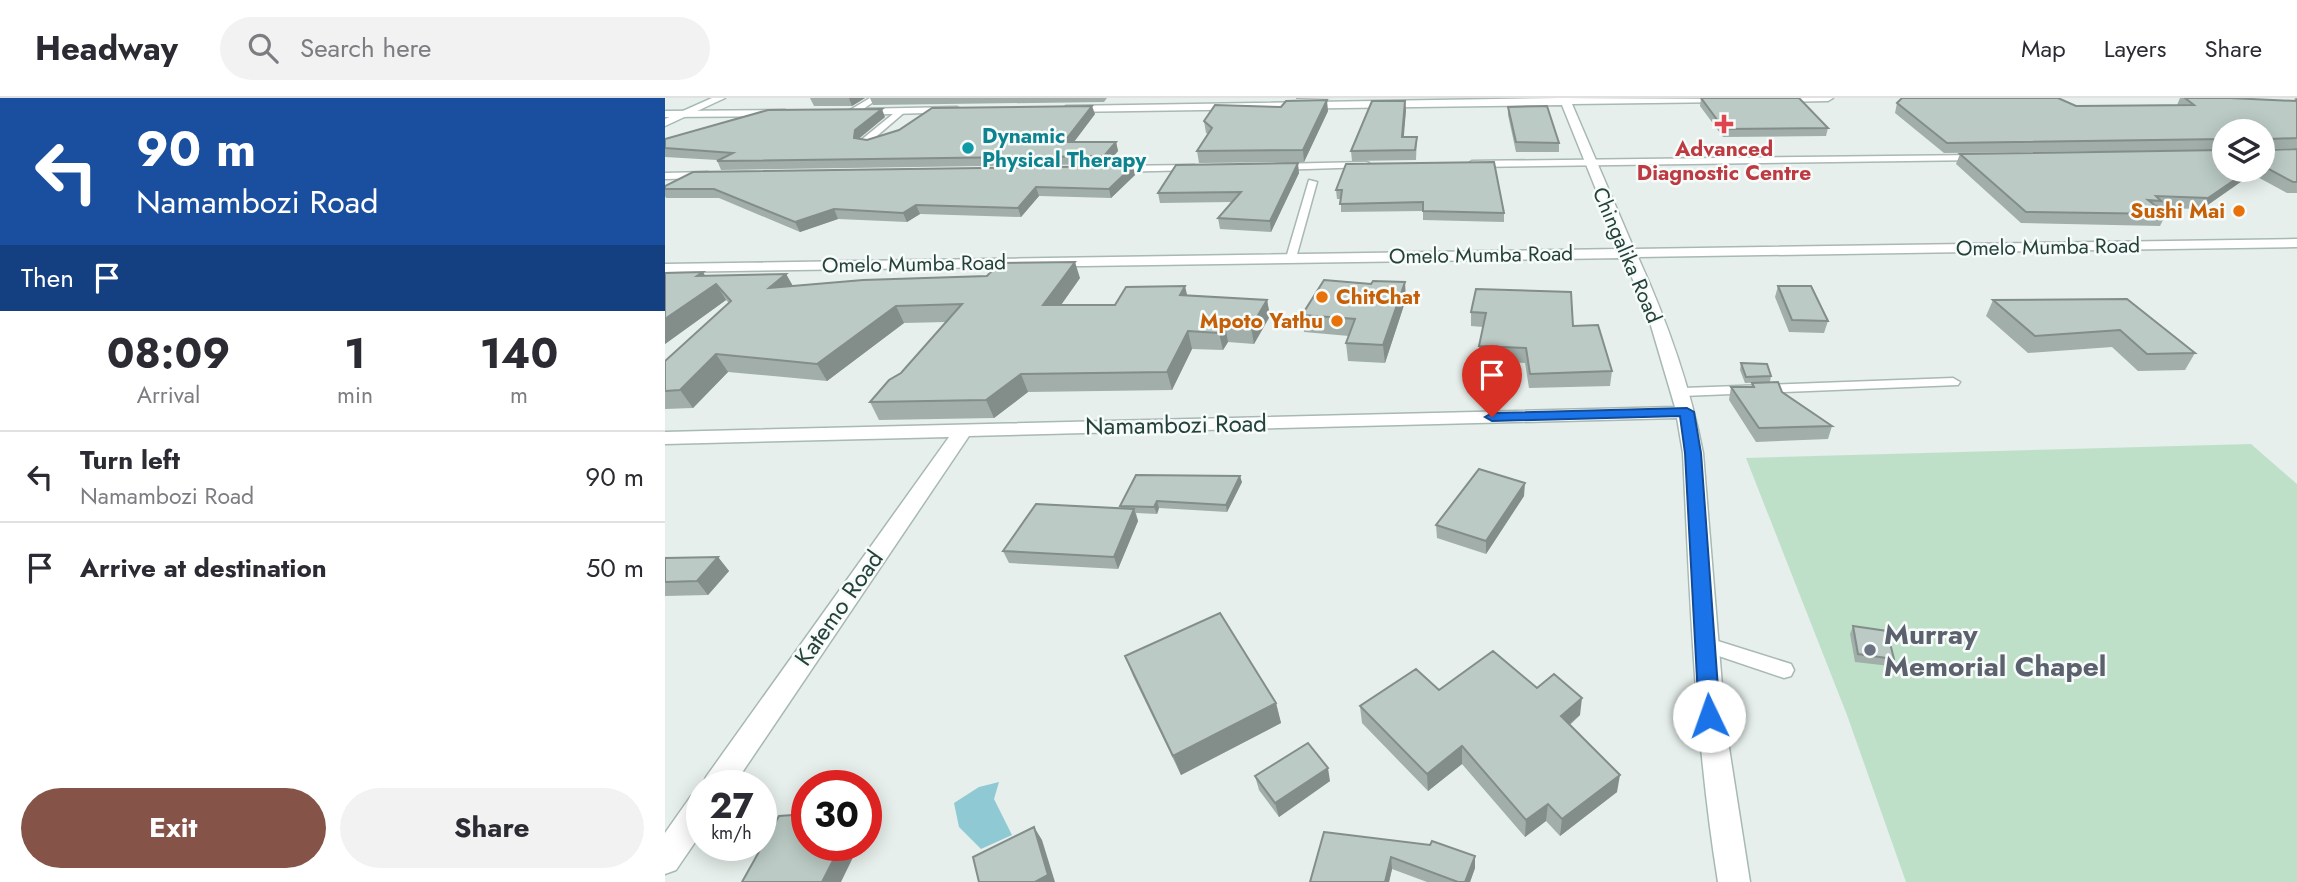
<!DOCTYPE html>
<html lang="en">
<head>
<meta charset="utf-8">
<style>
	body { margin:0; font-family:Jost,sans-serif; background:#f2f2f3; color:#2b2b33; height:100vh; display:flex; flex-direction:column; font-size:26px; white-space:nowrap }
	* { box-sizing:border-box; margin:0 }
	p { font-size:23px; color:#7c7c81 }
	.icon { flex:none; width:38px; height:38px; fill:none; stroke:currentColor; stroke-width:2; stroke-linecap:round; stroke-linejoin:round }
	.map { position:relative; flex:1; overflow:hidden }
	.sheet { display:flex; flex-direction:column; background:#fff; width:665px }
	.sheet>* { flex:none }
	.top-card { background:#1a4fa0; color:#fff; overflow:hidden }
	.buttons { position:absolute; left:1547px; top:21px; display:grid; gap:14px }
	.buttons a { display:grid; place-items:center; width:63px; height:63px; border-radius:50%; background:#fff; box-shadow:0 4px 18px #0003; font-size:35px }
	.speed { position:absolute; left:21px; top:672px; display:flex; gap:14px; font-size:35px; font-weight:700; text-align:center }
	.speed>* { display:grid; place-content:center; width:91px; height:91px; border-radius:50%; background:#fff; box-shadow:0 4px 18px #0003; line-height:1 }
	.speed small { font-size:18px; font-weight:400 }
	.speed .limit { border:10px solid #d22; background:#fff; color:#111 }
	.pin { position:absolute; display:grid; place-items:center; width:60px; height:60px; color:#fff; margin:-72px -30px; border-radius:50% 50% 50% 0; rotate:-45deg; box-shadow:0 0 7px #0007 }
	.pin .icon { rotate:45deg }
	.me { position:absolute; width:77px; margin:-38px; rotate:357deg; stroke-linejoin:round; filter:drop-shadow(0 0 5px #0008) }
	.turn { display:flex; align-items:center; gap:24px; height:147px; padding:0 21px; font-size:32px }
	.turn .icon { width:91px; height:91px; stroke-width:2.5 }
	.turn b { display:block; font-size:49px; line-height:60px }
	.then { display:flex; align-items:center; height:66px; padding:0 21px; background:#0003; gap:14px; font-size:26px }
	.eta { display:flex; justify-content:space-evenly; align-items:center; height:119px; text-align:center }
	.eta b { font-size:42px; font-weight:700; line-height:49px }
	.primary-button { display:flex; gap:14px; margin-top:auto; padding:14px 21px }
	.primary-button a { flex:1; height:80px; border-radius:42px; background:#855347; color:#fff; font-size:28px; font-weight:700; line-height:80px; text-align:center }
	.primary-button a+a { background:#f2f2f3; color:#2b2b33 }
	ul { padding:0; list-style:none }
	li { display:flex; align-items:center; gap:21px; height:91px; padding:0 21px; border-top:2px solid #e1e1e2 }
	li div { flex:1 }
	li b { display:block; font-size:26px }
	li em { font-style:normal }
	header { display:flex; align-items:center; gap:42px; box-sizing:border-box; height:98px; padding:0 35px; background:#fff; border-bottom:2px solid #e1e1e2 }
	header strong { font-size:33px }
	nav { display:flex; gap:38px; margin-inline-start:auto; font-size:24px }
	.search { width:490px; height:63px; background:#f2f2f3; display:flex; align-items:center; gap:18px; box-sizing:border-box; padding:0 24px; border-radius:38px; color:#7c7c81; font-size:26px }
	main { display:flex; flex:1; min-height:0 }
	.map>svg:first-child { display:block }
</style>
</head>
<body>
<header>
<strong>Headway</strong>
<div class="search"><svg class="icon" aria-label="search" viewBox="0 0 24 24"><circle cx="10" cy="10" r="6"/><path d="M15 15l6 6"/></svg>Search here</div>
<nav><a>Map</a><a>Layers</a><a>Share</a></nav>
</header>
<main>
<section class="sheet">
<div class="top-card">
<div class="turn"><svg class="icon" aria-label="left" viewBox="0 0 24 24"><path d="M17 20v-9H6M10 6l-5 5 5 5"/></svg><div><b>90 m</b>Namambozi Road</div></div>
<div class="then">Then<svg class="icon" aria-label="arrive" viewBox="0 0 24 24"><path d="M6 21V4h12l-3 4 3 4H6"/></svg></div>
</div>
<div class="eta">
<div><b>08:09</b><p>Arrival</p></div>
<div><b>1</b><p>min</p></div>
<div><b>140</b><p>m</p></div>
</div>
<ul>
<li><svg class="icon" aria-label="left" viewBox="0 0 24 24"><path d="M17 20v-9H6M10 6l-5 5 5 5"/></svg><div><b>Turn left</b><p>Namambozi Road</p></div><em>90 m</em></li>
<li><svg class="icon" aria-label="arrive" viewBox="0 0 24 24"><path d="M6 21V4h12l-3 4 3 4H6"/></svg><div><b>Arrive at destination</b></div><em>50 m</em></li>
</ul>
<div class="primary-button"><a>Exit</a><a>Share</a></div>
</section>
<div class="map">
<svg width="1632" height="784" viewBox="0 0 1632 784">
	<rect width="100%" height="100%" fill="#e6efeb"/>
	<path fill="#bfe0c8" d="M 1586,346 L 1632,386 L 1632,784 L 1241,784 L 1182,617 L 1081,360 Z"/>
	<path fill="#8ec9d4" d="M 334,684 L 329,701 L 347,737 L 316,751 L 294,729 L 289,705 L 314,689 Z"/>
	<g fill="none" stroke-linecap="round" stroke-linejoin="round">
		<g stroke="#a8b8b2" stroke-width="3">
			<path id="lane" d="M 205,0 L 214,0 L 191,16 L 185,16 L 185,12 Z
				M 234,11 L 241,13 L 206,43 L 215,44 L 215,48 L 195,47 L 195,43 Z
				M 1313,57 L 1316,58 L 1316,62 L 807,69 L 803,66 L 807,63 Z
				M 701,64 L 704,65 L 704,69 L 611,72 L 607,69 L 611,66 Z
				M 529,67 L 532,68 L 532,72 L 447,74 L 443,71 L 447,68 Z
				M 0,75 L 43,74 L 48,77 L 43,80 L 0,81 Z
				M 644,82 L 652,84 L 631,160 L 626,163 L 621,160 Z
				M 1288,280 L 1295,284 L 1293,287 L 1018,298 L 1011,294 L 1018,290 Z
				M 1040,539 L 1126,566 L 1129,572 L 1126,578 L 1119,580 L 1033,551 L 1030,546 L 1033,541 Z"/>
		</g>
		<g stroke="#a8b8b2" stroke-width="3">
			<path id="street" d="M 895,0 L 1070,1 L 1065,4 L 907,6 L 969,151 L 1632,141 L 1632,149 L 973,159 C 1002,223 1025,287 1038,355 L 1060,624 L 1085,784 L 1053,784 C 1030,642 1025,499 1018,355 L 1012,320 L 304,338 L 68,688 L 37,689 L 41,679 L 284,339 L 0,346 L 0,334 L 1010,309 L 984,221 L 959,160 L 0,174 L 0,166 L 955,151 L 897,7 L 401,14 L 396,11 L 401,8 Z
				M 1104,0 L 1168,0 L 1163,3 L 1108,4 Z
				M 292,9 L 297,12 L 296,14 L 191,17 L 186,14 L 191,11 Z
				M 0,13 L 120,12 L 125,15 L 120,18 L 0,19 Z
				M 37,694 L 37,734 L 11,772 L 0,776 L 0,735 L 26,698 Z"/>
		</g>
		<g stroke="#a4bbb3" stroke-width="3">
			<path id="secondary" d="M 47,0 L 60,0 L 0,28 L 0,21 Z"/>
		</g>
		<use href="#lane" fill="#fff" fill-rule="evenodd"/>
		<use href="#street" fill="#fff" fill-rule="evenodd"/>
		<use href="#secondary" fill="#fff" fill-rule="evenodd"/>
	</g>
	<path fill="#a1aea9" d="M 145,0 L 200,0 L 187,8 L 149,8 Z
		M 205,0 L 442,0 L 439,4 L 208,7 Z
		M 631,0 L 669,0 L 631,1 Z
		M 1036,0 L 1163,30 L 1161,38 L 1058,39 L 1035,8 Z
		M 1515,0 L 1565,0 L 1629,3 L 1630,0 L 1632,0 L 1632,50 L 1603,51 L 1604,52 L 1632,51 L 1632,95 L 1622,95 L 1587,76 L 1537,111 L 1493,110 L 1501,116 L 1495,128 L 1356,125 L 1291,66 L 1295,56 L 1559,72 L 1598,72 L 1598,33 L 1559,33 L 1559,52 L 1279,55 L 1230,15 L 1232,5 L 1411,8 L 1512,7 Z
		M 843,9 L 894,45 L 894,54 L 851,54 L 843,17 Z
		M 741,12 L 738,39 L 752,39 L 751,62 L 687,63 L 686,53 Z
		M 663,13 L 639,64 L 534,65 L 532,53 L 543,36 L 541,35 L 539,23 Z
		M 430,16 L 409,44 L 451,44 L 453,53 L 442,66 L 56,72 L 52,62 L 0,59 L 0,41 L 220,19 L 194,41 L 202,42 Z
		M 681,66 L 839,115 L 839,124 L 758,122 L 758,113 L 676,114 L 676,101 L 672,101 L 671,92 Z
		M 634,75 L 606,134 L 555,131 L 553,120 L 566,104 L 495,105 L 493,95 Z
		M 470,77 L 446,100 L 374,98 L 356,119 L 255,116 L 242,124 L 173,121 L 135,134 L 54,100 L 1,100 L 0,98 L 0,88 Z
		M 0,175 L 40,178 L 121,176 L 128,188 L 415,180 L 396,207 L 450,207 L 522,197 L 602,202 L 605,218 L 589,246 L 563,244 L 558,252 L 527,251 L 507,292 L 363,294 L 329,320 L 214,322 L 205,304 L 236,275 L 281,224 L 239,225 L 162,283 L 63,274 L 28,310 L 0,311 L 0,263 L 64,205 L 61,202 L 0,246 Z
		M 1113,188 L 1163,223 L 1159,235 L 1124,234 L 1110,199 Z
		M 811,191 L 908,228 L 947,273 L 945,288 L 864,290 L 860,265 L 814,262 L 814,248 L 818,229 L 806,228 L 806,214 Z
		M 741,201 L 720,265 L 683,263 L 681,245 L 684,238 L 639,234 L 637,217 Z
		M 1462,201 L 1530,255 L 1520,272 L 1473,273 L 1447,249 L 1363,255 L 1321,218 L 1328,202 Z
		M 1076,265 L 1106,278 L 1105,284 L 1080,285 L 1075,272 Z
		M 1087,285 L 1117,294 L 1167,328 L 1163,341 L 1091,344 L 1064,302 L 1066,289 L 1086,289 Z
		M 577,384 L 562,414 L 494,410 L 492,416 L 471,415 L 473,423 L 453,471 L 344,465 L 338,453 L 456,410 L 455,408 Z
		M 859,398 L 821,456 L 772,440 L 771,427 Z
		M 53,459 L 64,473 L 43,497 L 0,498 L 0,460 Z
		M 1188,528 L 1229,561 L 1225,568 L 1190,564 L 1185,536 Z
		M 460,558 L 611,605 L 616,625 L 516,677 L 468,578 Z
		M 872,590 L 915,617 L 905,627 L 952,694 L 895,738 L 881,723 L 860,739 L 797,666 L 763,693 L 697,625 L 695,608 L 774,592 Z
		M 590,678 L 665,683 L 614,719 L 594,692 Z
		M 659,734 L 810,770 L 805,784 L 762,784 L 727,771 L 724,784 L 645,784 Z"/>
	<path fill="#838d89" d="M 184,0 L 200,0 L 187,8 Z
		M 662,2 L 663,13 L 639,64 L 638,52 Z
		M 740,3 L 741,12 L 738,49 L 737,39 Z
		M 427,8 L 430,16 L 402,53 L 399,44 Z
		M 217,11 L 220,19 L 193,41 L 189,40 L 190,32 Z
		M 451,44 L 453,53 L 442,66 L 439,58 Z
		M 633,65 L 634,75 L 606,134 L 605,123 Z
		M 468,68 L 470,77 L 446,100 L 444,91 Z
		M 1584,72 L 1590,72 L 1587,76 L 1537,111 L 1543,100 Z
		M 371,89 L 374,98 L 356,119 L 353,110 Z
		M 251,107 L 255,116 L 242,124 L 238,115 Z
		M 169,111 L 173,121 L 135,134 L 130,124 Z
		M 410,164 L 415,180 L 384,224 L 378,207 Z
		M 38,174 L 47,189 L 51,186 L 61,202 L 0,246 L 0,221 L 32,178 Z
		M 121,176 L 130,192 L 104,190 Z
		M 740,184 L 741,201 L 720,265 L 718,247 Z
		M 520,188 L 524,205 L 515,197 Z
		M 602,202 L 605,218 L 589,246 L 586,229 Z
		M 231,208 L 239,225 L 162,283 L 152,266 Z
		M 560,227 L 563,244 L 558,252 L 554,235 Z
		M 523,233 L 527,251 L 507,292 L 502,274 Z
		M 51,256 L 63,274 L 28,310 L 15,292 Z
		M 356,276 L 363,294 L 329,320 L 321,302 Z
		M 575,378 L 577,384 L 562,414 L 561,407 Z
		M 860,385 L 859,398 L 821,456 L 821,443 Z
		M 492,403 L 494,410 L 492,416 L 489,409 Z
		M 469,411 L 473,423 L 453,471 L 449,459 Z
		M 53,459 L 64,473 L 43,497 L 32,483 Z
		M 917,600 L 915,617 L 894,635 L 896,618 Z
		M 611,605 L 616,625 L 516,677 L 508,658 Z
		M 797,648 L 797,666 L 763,693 L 762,676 Z
		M 663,670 L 665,683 L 614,719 L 610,705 Z
		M 955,677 L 952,694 L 895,738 L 897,721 Z
		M 883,706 L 881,723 L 860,739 L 861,722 Z
		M 369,729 L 377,742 L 390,784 L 370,784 Z
		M 176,747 L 194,747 L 176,784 L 157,784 Z
		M 810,758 L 810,770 L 805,784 L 800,784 Z
		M 726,759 L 727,771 L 724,784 L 720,784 Z"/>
	<path fill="#bbcac4" stroke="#838d89" stroke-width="2" d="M 1036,0 L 1134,0 L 1163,30 L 1059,31 Z
		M 1237,0 L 1393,0 L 1411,8 L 1529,7 L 1520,0 L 1565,0 L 1631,3 L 1632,1 L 1632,40 L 1604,41 L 1601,44 L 1604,52 L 1632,51 L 1632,84 L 1628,84 L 1598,68 L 1598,33 L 1559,33 L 1559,41 L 1282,45 L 1232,5 Z
		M 662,2 L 638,52 L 532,53 L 547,30 L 539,23 L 550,7 L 616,9 L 621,3 Z
		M 707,3 L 740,3 L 737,39 L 752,39 L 750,52 L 686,53 Z
		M 427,8 L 399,44 L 451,44 L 439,58 L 52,63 L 68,55 L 0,50 L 0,41 L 103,12 L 217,11 L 190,32 L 189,40 L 202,42 L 234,32 L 267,10 Z
		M 882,8 L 894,45 L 851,44 L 843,9 Z
		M 1559,52 L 1559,72 L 1584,72 L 1543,100 L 1491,98 L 1496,103 L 1483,102 L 1501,116 L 1361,114 L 1295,56 Z
		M 829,64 L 839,115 L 758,113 L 758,104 L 675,106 L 677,92 L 671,92 L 681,66 Z
		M 633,65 L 605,123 L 553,120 L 576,94 L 493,95 L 511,67 Z
		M 468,68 L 444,91 L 371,89 L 353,110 L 251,107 L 238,115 L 169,111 L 130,124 L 49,91 L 0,91 L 0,88 L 28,74 Z
		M 410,164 L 378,207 L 450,207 L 461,189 L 520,188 L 515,197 L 602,202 L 586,229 L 560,227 L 554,235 L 523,233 L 502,274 L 356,276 L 321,302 L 205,304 L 224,282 L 236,275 L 297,206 L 231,208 L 152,266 L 51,256 L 15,292 L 0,293 L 0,263 L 66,203 L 51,186 L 0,221 L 0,175 L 38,174 L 32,178 L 121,176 L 104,190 L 198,182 L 322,178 L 334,165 Z
		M 659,182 L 706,186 L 708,183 L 740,184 L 718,247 L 681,245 L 690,221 L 637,217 Z
		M 1113,188 L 1146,188 L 1163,223 L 1127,222 Z
		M 811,191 L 906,194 L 908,228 L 933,227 L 947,273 L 865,276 L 861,250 L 814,248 L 821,215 L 806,214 Z
		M 1462,201 L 1530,255 L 1482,256 L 1455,232 L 1370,238 L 1328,202 Z
		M 1076,265 L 1102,266 L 1106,278 L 1081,279 Z
		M 1113,284 L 1117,294 L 1167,328 L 1094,330 L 1066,289 L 1089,289 L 1087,285 Z
		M 814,371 L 860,385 L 821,443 L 771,427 Z
		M 471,377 L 575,378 L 561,407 L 492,403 L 489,409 L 455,408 Z
		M 371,406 L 469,411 L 449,459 L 338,453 Z
		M 53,459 L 32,483 L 0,484 L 0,460 Z
		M 555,515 L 611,605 L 508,658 L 460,558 Z
		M 1188,528 L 1222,533 L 1229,561 L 1193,556 Z
		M 828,553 L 872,590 L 889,576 L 917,600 L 896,618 L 955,677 L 897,721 L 883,706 L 861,722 L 797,648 L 762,676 L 695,608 L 751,571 L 774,592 Z
		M 643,645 L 663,670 L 610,705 L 590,678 Z
		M 142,716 L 142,747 L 176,747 L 157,784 L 77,784 L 114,718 Z
		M 369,729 L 383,777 L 370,784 L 314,784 L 308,759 Z
		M 659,734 L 765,747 L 767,743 L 810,758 L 800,784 L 793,784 L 726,759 L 720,784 L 645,784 Z"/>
	<path fill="#1a73e8" stroke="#114b97" stroke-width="2" d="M 1022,310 L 1029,314 L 1036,355 L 1055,618 L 1052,624 L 1044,627 L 1037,624 L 1034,618 L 1020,355 L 1015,318 L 827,323 L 820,319 L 827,315 Z"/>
	<path fill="#e0444e" stroke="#f7fbf9" stroke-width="2.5" d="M1055.5 15.5h7v7h7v7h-7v7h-7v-7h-7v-7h7z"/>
	<circle fill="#0f9aa8" stroke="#f7fbf9" stroke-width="2.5" cx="303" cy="50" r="7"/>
	<g fill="#e8710a" stroke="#f7fbf9" stroke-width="2.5">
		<circle cx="1574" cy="113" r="7"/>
		<circle cx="657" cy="199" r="7"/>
		<circle cx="672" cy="223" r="7"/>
	</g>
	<circle fill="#6b7280" stroke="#f7fbf9" stroke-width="2.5" cx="1205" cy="552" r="7"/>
	<g text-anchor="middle" stroke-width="5" stroke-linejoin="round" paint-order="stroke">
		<g font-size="21" font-weight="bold" fill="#0d838f" stroke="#f7fbf9" text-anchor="start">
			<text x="317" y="45">Dynamic<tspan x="317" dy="24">Physical Therapy</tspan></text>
		</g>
		<g font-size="21" font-weight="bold" fill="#be3a42" stroke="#f7fbf9">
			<text x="1059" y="58">Advanced<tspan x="1059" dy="24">Diagnostic Centre</tspan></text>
		</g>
		<g font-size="21" font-weight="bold" fill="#c56008" stroke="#f7fbf9" text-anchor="end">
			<text x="1560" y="120">Sushi Mai</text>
			<text x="671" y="206" text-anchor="start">ChitChat</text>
			<text x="658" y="230">Mpoto Yathu</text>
		</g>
		<g font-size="21" fill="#24423a" stroke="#f7fbf9">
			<text transform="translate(1383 149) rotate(-1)" y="7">Omelo Mumba Road</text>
			<text transform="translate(816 157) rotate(-1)" y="7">Omelo Mumba Road</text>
			<text transform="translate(962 157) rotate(67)" y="7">Chingalika Road</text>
			<text transform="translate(249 166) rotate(-1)" y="7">Omelo Mumba Road</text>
		</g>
		<g font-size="24" fill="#24423a" stroke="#f7fbf9">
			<text transform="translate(511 327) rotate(-1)" y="8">Namambozi Road</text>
			<text transform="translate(174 510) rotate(-55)" y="8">Katemo Road</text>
		</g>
		<g font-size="28" font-weight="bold" fill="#5b616d" stroke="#f7fbf9" text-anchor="start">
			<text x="1219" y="546">Murray<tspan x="1219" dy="32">Memorial Chapel</tspan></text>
		</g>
	</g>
</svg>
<div class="buttons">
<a><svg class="icon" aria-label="layers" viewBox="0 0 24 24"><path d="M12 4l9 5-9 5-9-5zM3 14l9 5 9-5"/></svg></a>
</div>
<div class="speed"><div>27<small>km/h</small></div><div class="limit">30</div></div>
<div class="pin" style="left:827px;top:319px;background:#d93025"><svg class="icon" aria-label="arrive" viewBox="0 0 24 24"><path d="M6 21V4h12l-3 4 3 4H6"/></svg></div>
<svg class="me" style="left:1044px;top:618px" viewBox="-20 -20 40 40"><circle r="19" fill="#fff"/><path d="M0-13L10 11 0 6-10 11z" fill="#1a73e8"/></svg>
</div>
</main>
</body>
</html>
